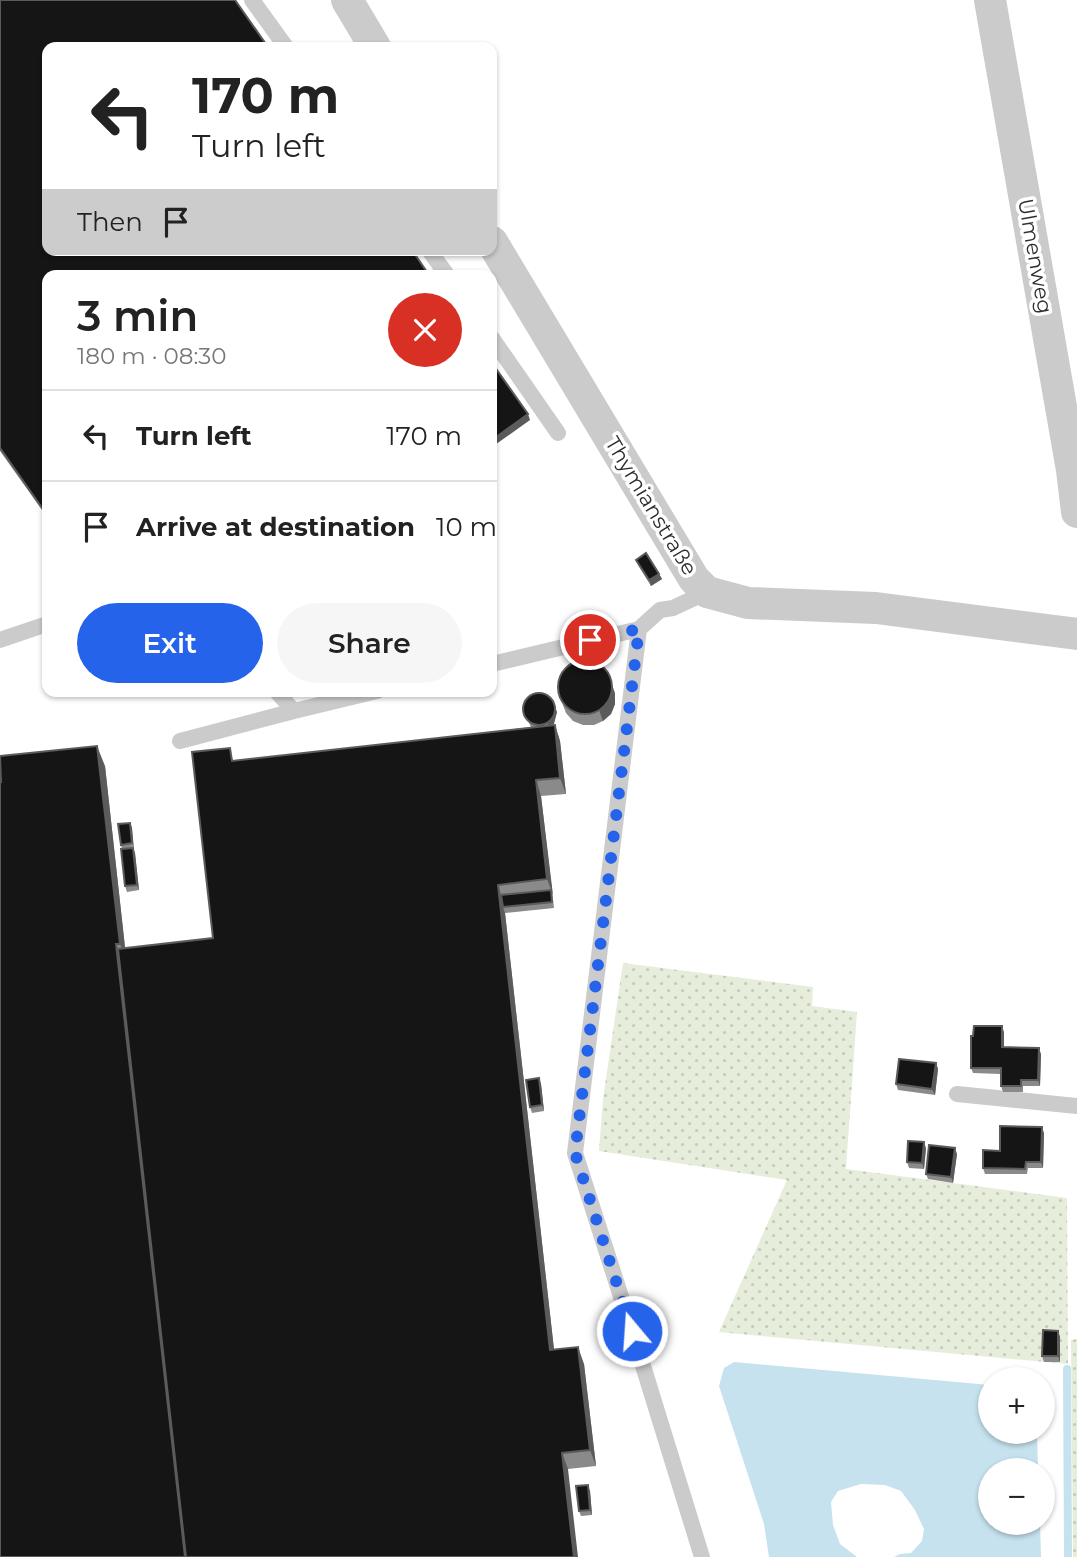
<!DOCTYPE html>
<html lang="en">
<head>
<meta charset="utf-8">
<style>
	body { margin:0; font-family:Montserrat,sans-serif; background:#f6f6f6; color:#222; height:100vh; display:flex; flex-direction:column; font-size:26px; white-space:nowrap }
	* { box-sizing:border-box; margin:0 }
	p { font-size:23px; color:#767676 }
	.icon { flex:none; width:38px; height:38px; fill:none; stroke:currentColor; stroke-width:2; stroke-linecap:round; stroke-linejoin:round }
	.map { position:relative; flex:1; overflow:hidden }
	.side { position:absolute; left:42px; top:270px; width:455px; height:427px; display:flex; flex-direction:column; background:#fff; border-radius:14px; box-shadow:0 2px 5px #0004 }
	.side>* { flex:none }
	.guide { position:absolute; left:42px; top:42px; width:455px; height:214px; border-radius:14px; box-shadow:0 2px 5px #0004; background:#fff; color:#222; overflow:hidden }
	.controls { position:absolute; left:978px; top:1367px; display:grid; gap:14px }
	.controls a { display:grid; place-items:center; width:77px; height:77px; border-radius:50%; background:#fff; box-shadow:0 2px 5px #0004; font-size:35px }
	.pin { position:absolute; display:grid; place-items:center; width:60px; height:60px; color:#fff; margin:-30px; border:4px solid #fff; border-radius:50%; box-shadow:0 2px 7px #0007 }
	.me { position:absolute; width:77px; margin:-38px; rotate:342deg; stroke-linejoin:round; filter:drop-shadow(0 0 5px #0008) }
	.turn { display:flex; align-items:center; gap:24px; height:147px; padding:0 35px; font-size:32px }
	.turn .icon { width:91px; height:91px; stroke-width:2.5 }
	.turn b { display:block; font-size:49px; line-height:60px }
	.then { display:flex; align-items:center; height:66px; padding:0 35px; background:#0003; gap:14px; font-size:26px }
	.round { display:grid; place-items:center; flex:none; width:74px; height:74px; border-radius:37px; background:#f6f6f6 }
	.summary { display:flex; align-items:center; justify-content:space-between; height:119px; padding:0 35px }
	h1 { font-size:42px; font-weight:600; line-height:52px }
	.button { display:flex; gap:14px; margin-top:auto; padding:14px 35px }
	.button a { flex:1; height:80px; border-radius:42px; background:#2563eb; color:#fff; font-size:28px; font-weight:600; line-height:80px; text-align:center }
	.button a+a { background:#f6f6f6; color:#222 }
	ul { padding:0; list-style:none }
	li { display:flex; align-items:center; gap:21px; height:91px; padding:0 35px; border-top:2px solid #e0e0e0 }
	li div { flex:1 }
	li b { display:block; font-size:26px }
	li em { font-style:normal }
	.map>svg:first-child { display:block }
</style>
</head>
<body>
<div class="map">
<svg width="1077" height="1557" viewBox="0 0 1077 1557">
	<defs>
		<pattern id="grass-dots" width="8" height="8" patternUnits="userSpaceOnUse" patternTransform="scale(1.75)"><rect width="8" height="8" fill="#e6eddb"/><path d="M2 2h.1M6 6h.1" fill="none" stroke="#c6ccbc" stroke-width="1.8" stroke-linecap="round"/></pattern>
	</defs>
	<rect width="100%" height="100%" fill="#fff"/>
	<path fill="url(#grass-dots)" d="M 623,963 L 813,987 L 812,1006 L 857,1012 L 846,1169 L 1067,1198 L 1068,1364 L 719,1332 L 787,1180 L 599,1151 L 603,1099 Z
		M 1077,1339 L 1077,1557 L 1073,1557 L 1071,1340 Z"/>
	<path fill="#c6e2ee" d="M 734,1362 L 990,1385 L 990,1432 L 1037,1432 L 1038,1470 L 990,1470 L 990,1522 L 1040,1523 L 1041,1557 L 894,1557 L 900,1554 L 911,1553 L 922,1541 L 924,1529 L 915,1510 L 901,1491 L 885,1485 L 861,1484 L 838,1491 L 831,1502 L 833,1525 L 840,1544 L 857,1557 L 769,1557 L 764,1524 L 719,1386 L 724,1368 Z"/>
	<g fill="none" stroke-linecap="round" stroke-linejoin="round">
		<path stroke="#c6e2ee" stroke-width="8" d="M 1067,1369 L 1068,1557"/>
		<path stroke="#cbcbcb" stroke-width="16" d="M 252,0 L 286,47
			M 429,250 L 447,275
			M 492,338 L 558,433
			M 639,629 L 575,1153 L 640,1356 L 702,1557
			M 0,640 L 47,624
			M 492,664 L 639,629 L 660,610 L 673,608 L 707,592
			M 276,691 L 294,711 L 377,691
			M 180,741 L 294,711
			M 957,1094 L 1077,1106"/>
		<path stroke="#cbcbcb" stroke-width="32" d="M 347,0 L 375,47
			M 990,0 L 1072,470 L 1077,512
			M 492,242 L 694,579 L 707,592 L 748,603 L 876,608 L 1077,634"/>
	</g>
	<path fill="#8a8a8a" d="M 0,0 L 47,275 L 47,517 L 0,451 Z
		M 636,560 L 659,574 L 662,579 L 651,586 L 638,565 Z
		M 558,692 L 615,693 L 615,704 L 611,714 L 603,721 L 594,725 L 583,725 L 573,721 L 566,713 Z
		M 523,711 L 557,712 L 553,725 L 555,725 L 560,741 L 566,794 L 541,796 L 554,908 L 505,913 L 554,1350 L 584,1364 L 596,1466 L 568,1469 L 0,1557 L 105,766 L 125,948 L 213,938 L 235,761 L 531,727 Z
		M 130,823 L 132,828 L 133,849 L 135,853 L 139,890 L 127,892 L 125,886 L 122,849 L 121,845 Z
		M 1004,1032 L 1004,1047 L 1041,1054 L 1040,1086 L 1023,1086 L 1023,1092 L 1003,1092 L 1001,1086 L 1001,1074 L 973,1073 L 971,1068 Z
		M 936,1063 L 938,1069 L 935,1095 L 898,1090 L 896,1084 Z
		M 541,1084 L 544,1111 L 532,1113 L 530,1107 Z
		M 1044,1133 L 1043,1168 L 1028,1168 L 1027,1174 L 985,1174 L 983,1168 L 1000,1151 Z
		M 926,1148 L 924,1169 L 909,1168 L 907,1162 Z
		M 957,1154 L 953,1183 L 928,1179 L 926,1174 Z
		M 1058,1331 L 1060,1337 L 1060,1362 L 1044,1362 L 1042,1356 Z
		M 590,1491 L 592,1515 L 581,1516 L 579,1511 Z"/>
	<path fill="#5b5b5b" d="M 528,414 L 530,420 L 492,447 L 492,440 Z
		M 659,574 L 662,579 L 651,586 L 649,580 Z
		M 611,682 L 615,693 L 615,704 L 611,714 L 603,721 L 599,710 Z
		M 555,706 L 557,712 L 554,724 L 549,728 L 547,723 Z
		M 555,725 L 560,741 L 566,794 L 560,778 Z
		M 97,746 L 105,766 L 127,965 L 120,944 Z
		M 536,780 L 541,796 L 553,895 L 547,879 Z
		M 130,823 L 132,828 L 134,849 L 132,843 Z
		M 133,848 L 135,853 L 139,890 L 137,885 Z
		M 498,885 L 503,901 L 503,907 L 505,913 L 556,1367 L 550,1350 Z
		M 116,944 L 123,965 L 190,1557 L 185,1557 Z
		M 1002,1026 L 1004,1032 L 1004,1052 L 1002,1047 Z
		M 1039,1048 L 1041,1054 L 1040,1086 L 1038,1080 Z
		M 936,1063 L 938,1069 L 935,1095 L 932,1089 Z
		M 539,1078 L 541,1084 L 544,1111 L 542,1105 Z
		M 1042,1127 L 1044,1133 L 1043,1168 L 1041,1162 Z
		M 924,1142 L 926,1148 L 924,1169 L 922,1163 Z
		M 955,1148 L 957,1154 L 953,1183 L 951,1177 Z
		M 1058,1331 L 1060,1337 L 1060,1362 L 1058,1356 Z
		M 578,1347 L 584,1364 L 596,1466 L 590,1450 Z
		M 562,1453 L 568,1469 L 578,1557 L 574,1557 Z
		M 588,1485 L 590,1491 L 592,1515 L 590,1510 Z"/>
	<path fill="#151515" stroke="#5b5b5b" stroke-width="2" d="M 0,0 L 235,0 L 268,47 L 47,47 L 47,250 L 412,250 L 429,275 L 47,275 L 47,515 L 0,448 Z
		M 492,363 L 528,414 L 492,440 Z
		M 646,553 L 659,574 L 649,580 L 636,560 Z
		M558 687a27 27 0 1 1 54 0a27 27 0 1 1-54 0Z
		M523 709a16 16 0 1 1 32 0a16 16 0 1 1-32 0Z
		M 555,725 L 560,778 L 536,780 L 547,879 L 498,885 L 550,1350 L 578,1347 L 590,1450 L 562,1453 L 574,1557 L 186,1557 L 118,949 L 213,938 L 192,752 L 230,748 L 232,761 Z
		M 97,746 L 120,944 L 116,944 L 185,1557 L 0,1557 L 0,782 L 1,782 L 0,756 Z
		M 130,823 L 132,843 L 121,845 L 118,824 Z
		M 133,848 L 137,885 L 125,886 L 121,849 Z
		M 551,890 L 552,902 L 503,907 L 501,895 Z
		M 974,1026 L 1002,1026 L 1002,1047 L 1039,1048 L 1038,1080 L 1021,1080 L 1021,1086 L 1001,1086 L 1001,1068 L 971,1068 L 971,1036 L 973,1036 Z
		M 899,1059 L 936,1063 L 932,1089 L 896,1084 Z
		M 539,1078 L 542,1105 L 530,1107 L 526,1080 Z
		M 1000,1126 L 1042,1127 L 1041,1162 L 1026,1162 L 1025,1169 L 983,1168 L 983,1150 L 1000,1151 Z
		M 908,1141 L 924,1142 L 922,1163 L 907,1162 Z
		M 929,1145 L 955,1148 L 951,1177 L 926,1174 Z
		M 1043,1330 L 1058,1331 L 1058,1356 L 1042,1356 Z
		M 588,1485 L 590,1510 L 579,1511 L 576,1486 Z"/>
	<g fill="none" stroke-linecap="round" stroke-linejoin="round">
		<path stroke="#2563eb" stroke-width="12" stroke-dasharray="0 21.6" d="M 590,640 L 639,629 L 575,1153 L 632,1331"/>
	</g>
	<g text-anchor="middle" stroke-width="7" stroke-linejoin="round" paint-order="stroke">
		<g font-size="21" fill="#2e2e2e" stroke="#fff">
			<text transform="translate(1035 256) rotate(80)" y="7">Ulmenweg</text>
			<text transform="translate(651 506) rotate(59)" y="7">Thymianstraße</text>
		</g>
	</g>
</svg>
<div class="controls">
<a>+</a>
<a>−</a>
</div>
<div class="pin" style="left:590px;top:640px;background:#d93025"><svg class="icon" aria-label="arrive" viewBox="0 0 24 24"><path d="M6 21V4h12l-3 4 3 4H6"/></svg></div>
<svg class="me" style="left:632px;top:1331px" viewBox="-20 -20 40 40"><circle r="17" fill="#2563eb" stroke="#fff" stroke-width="3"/><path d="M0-11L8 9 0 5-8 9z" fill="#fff"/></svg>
<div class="guide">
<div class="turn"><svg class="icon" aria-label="left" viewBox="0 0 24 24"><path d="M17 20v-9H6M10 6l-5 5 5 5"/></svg><div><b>170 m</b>Turn left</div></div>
<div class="then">Then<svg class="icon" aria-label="arrive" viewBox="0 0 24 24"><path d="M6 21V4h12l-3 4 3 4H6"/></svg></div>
</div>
<section class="side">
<div class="summary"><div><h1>3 min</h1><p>180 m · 08:30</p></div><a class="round" style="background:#d93025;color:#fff"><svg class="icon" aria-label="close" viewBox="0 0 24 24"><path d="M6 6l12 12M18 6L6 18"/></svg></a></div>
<ul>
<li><svg class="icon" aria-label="left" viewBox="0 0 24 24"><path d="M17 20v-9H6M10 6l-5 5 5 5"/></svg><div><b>Turn left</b></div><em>170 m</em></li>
<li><svg class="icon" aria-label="arrive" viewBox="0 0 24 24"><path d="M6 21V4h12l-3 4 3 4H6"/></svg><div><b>Arrive at destination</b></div><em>10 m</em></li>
</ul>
<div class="button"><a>Exit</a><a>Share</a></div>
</section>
</div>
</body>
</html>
